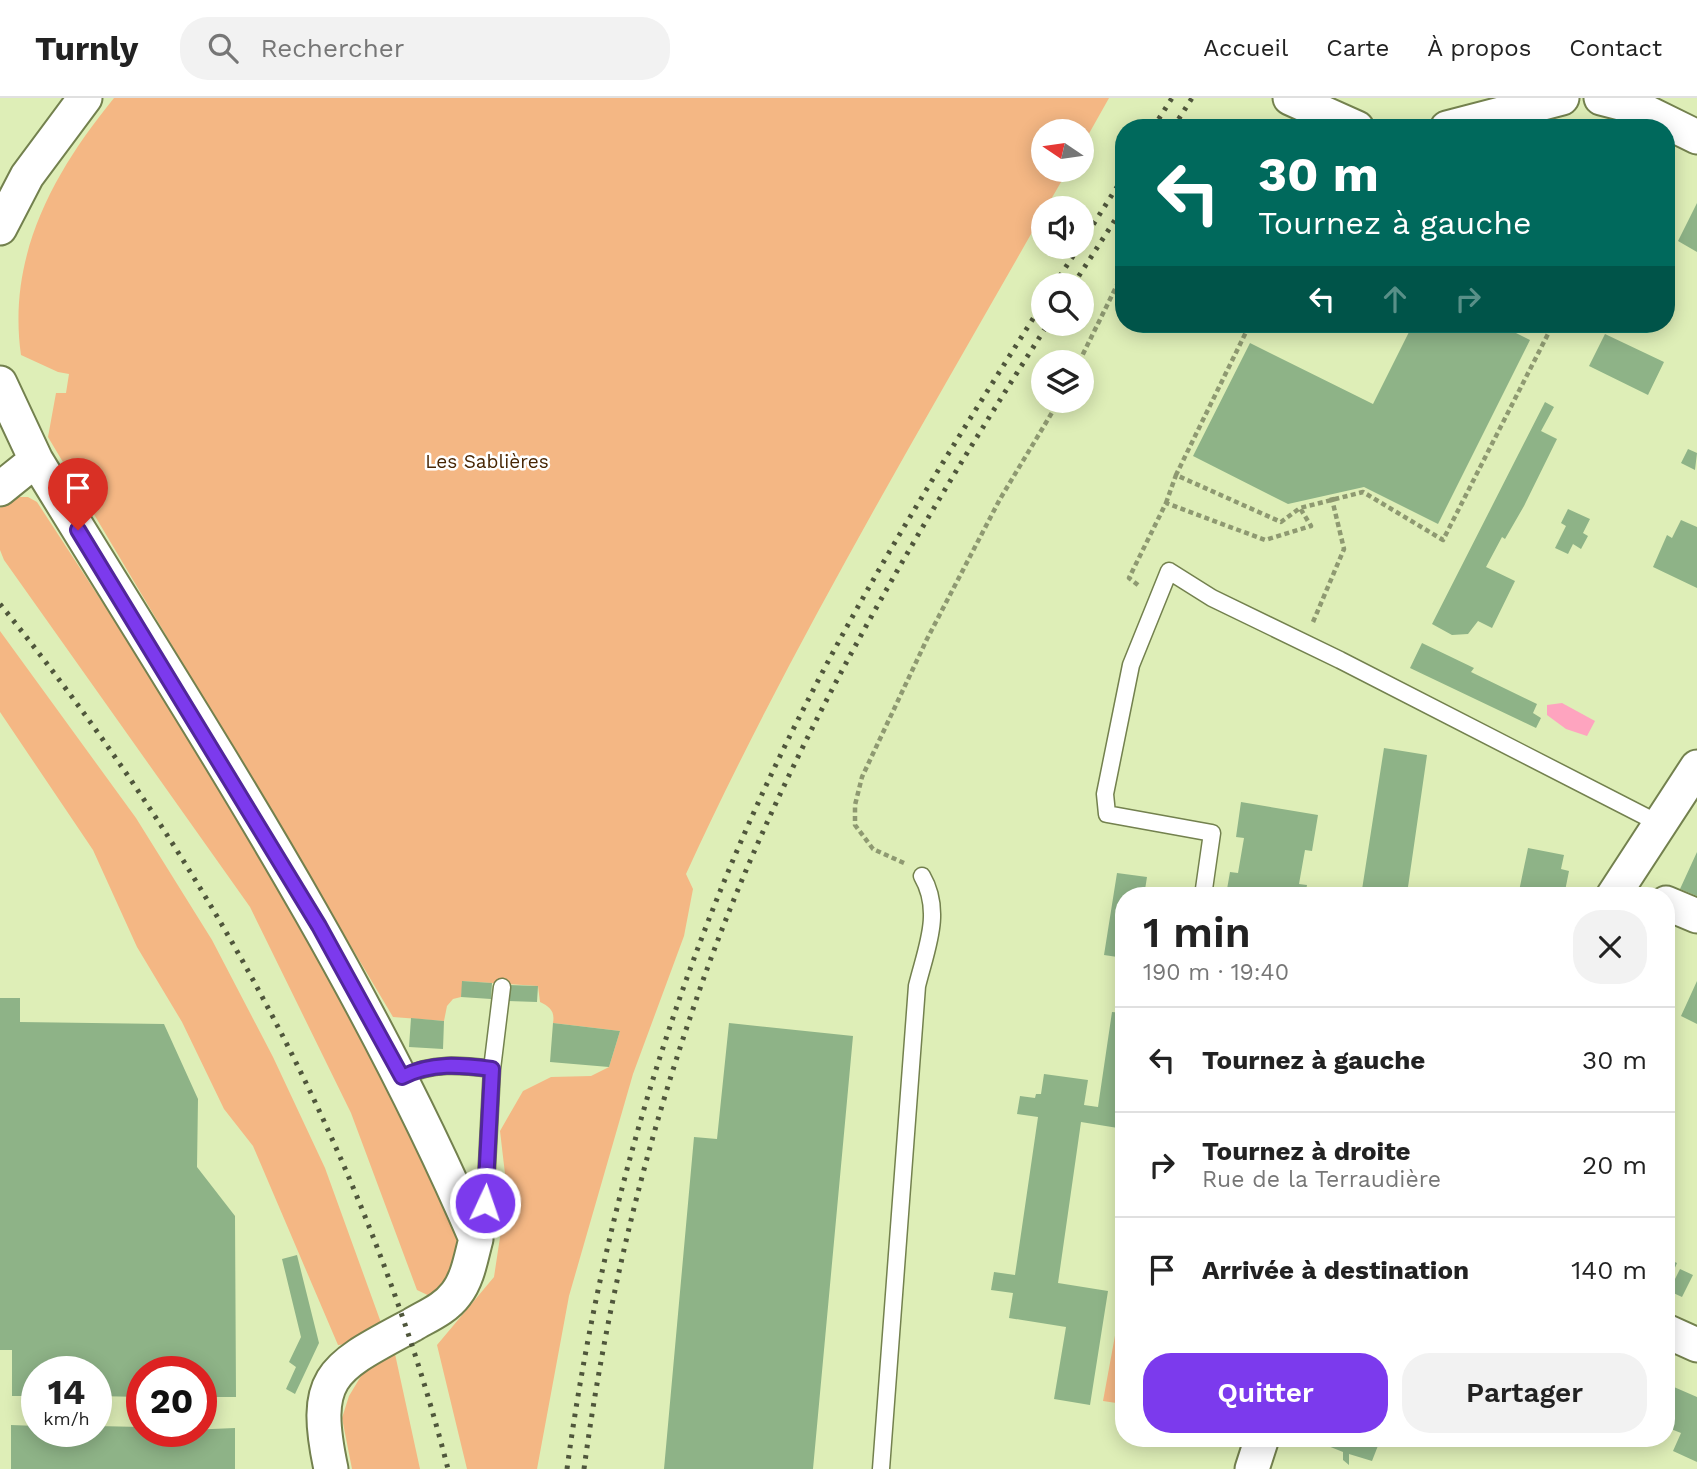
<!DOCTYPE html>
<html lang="fr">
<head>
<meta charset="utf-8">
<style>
	body { margin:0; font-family:"Work Sans",sans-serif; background:#f2f2f2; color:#222; height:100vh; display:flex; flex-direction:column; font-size:26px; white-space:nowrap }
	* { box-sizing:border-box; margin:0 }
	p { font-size:23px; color:#767676 }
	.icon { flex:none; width:38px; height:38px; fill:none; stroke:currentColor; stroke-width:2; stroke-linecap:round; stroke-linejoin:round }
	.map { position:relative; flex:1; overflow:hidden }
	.drawer { position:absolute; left:1115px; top:789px; width:560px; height:560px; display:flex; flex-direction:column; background:#fff; border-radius:28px; box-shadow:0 4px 18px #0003 }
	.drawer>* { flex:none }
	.top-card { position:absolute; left:1115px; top:21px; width:560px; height:214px; border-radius:28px; box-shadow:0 4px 18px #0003; background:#00695c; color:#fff; overflow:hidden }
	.needle { width:46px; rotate:283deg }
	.tools { position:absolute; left:1031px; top:21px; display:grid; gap:14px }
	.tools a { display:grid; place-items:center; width:63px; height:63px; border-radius:50%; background:#fff; box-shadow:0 4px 18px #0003; font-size:35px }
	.speed { position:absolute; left:21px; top:1258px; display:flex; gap:14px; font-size:35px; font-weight:700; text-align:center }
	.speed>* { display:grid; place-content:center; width:91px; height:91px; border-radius:50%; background:#fff; box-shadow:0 4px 18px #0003; line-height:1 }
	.speed small { font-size:18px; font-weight:400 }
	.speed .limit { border:10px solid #d22; background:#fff; color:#111 }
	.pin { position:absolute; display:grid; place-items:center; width:60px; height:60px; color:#fff; margin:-72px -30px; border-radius:50% 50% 50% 0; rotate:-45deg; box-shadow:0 0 7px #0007 }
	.pin .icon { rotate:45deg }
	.me { position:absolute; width:77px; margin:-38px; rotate:3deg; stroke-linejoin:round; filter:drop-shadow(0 0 5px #0008) }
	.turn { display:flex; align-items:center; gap:24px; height:147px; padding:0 28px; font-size:32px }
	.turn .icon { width:91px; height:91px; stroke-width:2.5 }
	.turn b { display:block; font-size:49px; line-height:60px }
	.lanes { display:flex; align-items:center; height:66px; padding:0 28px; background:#0003; justify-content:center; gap:35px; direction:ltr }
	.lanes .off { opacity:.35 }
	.round { display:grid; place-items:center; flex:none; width:74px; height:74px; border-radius:28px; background:#f2f2f2 }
	.summary { display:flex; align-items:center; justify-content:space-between; height:119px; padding:0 28px }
	h1 { font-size:42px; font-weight:600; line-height:52px }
	.cta { display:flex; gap:14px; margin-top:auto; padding:14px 28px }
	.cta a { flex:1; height:80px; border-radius:28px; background:#7c3aed; color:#fff; font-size:28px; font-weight:600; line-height:80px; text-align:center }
	.cta a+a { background:#f2f2f2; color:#222 }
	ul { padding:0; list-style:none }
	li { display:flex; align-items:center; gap:21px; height:105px; padding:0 28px; border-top:2px solid #e0e0e0 }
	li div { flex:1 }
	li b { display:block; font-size:26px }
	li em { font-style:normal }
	header { display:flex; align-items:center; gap:42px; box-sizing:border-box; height:98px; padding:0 35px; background:#fff; border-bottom:2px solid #e0e0e0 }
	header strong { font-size:33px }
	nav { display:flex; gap:38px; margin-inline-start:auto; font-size:24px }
	.search { width:490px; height:63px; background:#f2f2f2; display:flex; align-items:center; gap:18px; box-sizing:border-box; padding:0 24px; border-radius:28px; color:#767676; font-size:26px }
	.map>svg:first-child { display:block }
</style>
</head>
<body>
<header>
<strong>Turnly</strong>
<div class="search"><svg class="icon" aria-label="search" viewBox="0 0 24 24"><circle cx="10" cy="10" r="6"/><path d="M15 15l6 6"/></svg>Rechercher</div>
<nav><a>Accueil</a><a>Carte</a><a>À propos</a><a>Contact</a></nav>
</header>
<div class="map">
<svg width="1697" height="1371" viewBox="0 0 1697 1371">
	<rect width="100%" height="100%" fill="#deeeb7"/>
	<path fill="#f4b784" d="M 114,0 L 1109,0 L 1082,48 L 1082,33 L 1043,33 L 1043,72 L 1068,72 L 1046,110 L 1043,110 L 1043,115 C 920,332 790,549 686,776 L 693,791 L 684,838 L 633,976 L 569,1198 L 537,1371 L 467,1371 L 437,1247 L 494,1179 L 507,1093 L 500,1033 L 523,993 L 551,979 L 591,978 L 609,969 L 620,933 L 553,925 C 555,913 550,909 540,904 L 538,888 L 463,883 L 461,899 L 453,901 L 447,908 L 444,923 L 393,919 L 48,339 L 56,295 L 66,295 L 69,276 L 58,274 L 21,257 C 7,158 53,75 114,0 Z
		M 18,399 L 28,399 L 37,404 L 149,576 L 272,779 L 344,906 L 458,1136 L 457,1167 L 438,1202 L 417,1192 L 351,1015 L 250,809 L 4,462 L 0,452 L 0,410 Z
		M 0,533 L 136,720 L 212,842 L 273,959 L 325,1070 L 384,1233 L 360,1245 L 338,1247 L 253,1048 L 224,1011 L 182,924 L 137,849 L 93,752 L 0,614 Z
		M 1123,1194 L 1124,1306 L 1123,1306 L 1103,1303 Z
		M 395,1256 L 420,1371 L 352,1371 L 342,1320 L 349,1298 L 364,1273 Z"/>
	<path fill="#fea4bf" d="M 1562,605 L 1595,623 L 1587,638 L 1566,631 L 1547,617 L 1547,607 Z"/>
	<path fill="#8eb387" d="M 1697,105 L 1697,154 L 1678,143 Z
		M 1413,226 L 1498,226 L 1530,242 L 1438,426 L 1364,389 L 1288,406 L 1193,358 L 1250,245 L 1373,306 Z
		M 1605,236 L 1664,264 L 1648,297 L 1589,268 Z
		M 1545,304 L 1554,309 L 1541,333 L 1557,341 L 1524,408 L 1505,441 L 1502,439 L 1486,469 L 1515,483 L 1492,530 L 1478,523 L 1468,536 L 1452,537 L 1432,526 Z
		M 1688,351 L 1697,355 L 1695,372 L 1681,365 Z
		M 1568,411 L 1590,421 L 1583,435 L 1588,438 L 1581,451 L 1573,446 L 1568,456 L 1555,450 L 1566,428 L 1561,425 Z
		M 1681,422 L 1697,429 L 1697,490 L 1653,469 L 1667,437 L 1672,440 Z
		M 1422,545 L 1474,570 L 1471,574 L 1537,606 L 1533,615 L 1541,620 L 1536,630 L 1410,570 Z
		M 1384,650 L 1427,657 L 1408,789 L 1406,798 L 1361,798 Z
		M 1241,704 L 1318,717 L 1312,753 L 1305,752 L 1299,786 L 1307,787 L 1305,798 L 1226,797 L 1230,774 L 1238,775 L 1244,740 L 1236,739 Z
		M 1528,750 L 1564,757 L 1561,771 L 1569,773 L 1564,798 L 1518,798 Z
		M 1697,754 L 1697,798 L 1680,791 Z
		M 1117,775 L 1147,779 L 1144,798 L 1124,798 L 1124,860 L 1104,857 Z
		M 462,883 L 492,885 L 491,901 L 461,899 Z
		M 1697,883 L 1697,926 L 1681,918 Z
		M 509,887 L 538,888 L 537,904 L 508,903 Z
		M 0,900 L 20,900 L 20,924 L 164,926 L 198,1001 L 197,1069 L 235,1118 L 236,1299 L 201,1299 L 201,1274 L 142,1274 L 142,1299 L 96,1298 L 96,1274 L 37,1274 L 37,1298 L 12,1298 L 12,1252 L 0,1252 Z
		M 1112,914 L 1124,915 L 1124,1031 L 1081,1024 L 1058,1185 L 1108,1193 L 1090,1307 L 1054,1301 L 1066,1229 L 1009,1220 L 1013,1195 L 991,1192 L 994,1174 L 1015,1177 L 1038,1019 L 1017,1016 L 1020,998 L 1035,1000 L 1036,996 L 1041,996 L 1044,976 L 1088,982 L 1084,1007 L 1098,1009 Z
		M 411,920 L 444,923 L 443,951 L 409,949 Z
		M 553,925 L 620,933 L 609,969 L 550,964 Z
		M 729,925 L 853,938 L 813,1371 L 664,1371 L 694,1039 L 717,1041 Z
		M 297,1157 L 319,1245 L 295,1296 L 286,1291 L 296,1269 L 289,1264 L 301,1239 L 282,1161 Z
		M 1666,1160 L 1677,1165 L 1666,1191 Z
		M 1680,1171 L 1693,1177 L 1682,1199 L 1669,1193 Z
		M 1667,1286 L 1697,1299 L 1697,1364 L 1673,1353 L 1681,1335 L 1666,1329 Z
		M 11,1327 L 37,1328 L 37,1334 L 96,1334 L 96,1328 L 142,1329 L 142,1334 L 235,1330 L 235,1371 L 11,1371 Z
		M 1331,1340 L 1381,1340 L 1372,1363 L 1349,1356 L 1349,1367 L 1343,1362 L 1343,1354 L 1328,1348 Z"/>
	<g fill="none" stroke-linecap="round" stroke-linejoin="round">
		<g stroke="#73814e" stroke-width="19">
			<path id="service" d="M 1203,798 L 1212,735 L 1107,716 L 1105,696 L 1131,567 L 1169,473 L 1212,500 L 1340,562 L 1660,726
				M 492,971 L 502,889
				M 402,979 C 433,964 460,967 492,971 L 485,1105 L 478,1135
				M 881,1371 L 917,888 C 926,851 943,814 922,778"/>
		</g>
		<g stroke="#73814e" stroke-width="37">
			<path id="minor" d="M 1290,0 L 1357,30
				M 1601,0 L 1636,9 L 1697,39
				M 1447,30 L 1562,0
				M 0,130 L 27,78 L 85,0
				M 0,285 L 36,362 L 0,391
				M 36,362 C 191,616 358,866 476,1141 C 471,1159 468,1181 456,1196 C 445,1211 427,1218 412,1227 C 332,1270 311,1277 331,1371
				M 1613,798 L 1697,669
				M 1666,805 L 1697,818
				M 1666,1233 L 1697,1247
				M 1252,1371 L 1262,1340"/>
		</g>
		<path stroke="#8e9971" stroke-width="4.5" stroke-dasharray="5 3.5" stroke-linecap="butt" d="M 1249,228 L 1176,377 L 1281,424 L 1300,410 L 1363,394 L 1443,442 L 1548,236
			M 1079,264 L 1121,179
			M 1166,405 L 1176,377
			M 1138,487 L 1129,480 L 1166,405 L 1265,442 L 1311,428 L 1300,410
			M 1313,524 L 1344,451 L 1331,397
			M 904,765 L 873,751 L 855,727 L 855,707 L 862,679 L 927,541 L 1000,401 L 1059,303"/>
		<use href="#service" stroke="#fff" stroke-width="16"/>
		<use href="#minor" stroke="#fff" stroke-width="33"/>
		<path stroke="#4f563b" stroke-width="5" stroke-dasharray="3.5 7" stroke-linecap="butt" d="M 1153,30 L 1172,0
			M 1173,30 L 1192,0
			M 1082,144 L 1124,78
			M 1054,187 L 1079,149
			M 1073,187 L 1124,108
			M 0,506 C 205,759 367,1054 448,1371
			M 567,1371 C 603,1105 683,845 806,606 C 876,468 960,336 1043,205
			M 584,1371 C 605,1215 641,1063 692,914 C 774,670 910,442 1048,226"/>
	</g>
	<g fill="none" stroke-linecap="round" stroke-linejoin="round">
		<g stroke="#51269a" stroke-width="18">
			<path id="route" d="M 78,432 L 319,828 L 402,979 C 432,964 460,967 492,971 L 485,1105"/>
		</g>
		<use href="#route" stroke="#7c3aed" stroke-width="12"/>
	</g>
	<g text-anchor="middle" stroke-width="5" stroke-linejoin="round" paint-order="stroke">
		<g font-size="19" fill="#482604" stroke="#fff">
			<text x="487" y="370">Les Sablières</text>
		</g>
	</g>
</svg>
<div class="tools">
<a><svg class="needle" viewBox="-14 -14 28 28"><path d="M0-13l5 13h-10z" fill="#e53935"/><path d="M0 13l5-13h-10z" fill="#767676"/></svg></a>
<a><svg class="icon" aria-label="sound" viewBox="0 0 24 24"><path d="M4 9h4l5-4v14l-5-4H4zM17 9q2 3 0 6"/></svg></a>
<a><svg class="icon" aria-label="search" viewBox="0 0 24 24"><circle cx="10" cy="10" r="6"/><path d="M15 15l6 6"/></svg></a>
<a><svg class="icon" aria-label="layers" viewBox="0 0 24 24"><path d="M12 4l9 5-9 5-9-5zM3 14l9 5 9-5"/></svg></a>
</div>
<div class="speed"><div>14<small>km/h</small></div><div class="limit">20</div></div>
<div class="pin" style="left:78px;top:432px;background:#d93025"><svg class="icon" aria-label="arrive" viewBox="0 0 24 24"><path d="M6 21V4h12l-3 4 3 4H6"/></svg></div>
<svg class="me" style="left:485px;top:1105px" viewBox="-20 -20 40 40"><circle r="17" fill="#7c3aed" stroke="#fff" stroke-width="3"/><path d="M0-11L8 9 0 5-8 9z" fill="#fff"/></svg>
<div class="top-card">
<div class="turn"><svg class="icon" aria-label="left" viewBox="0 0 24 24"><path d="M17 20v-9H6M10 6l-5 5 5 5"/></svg><div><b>30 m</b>Tournez à gauche</div></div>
<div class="lanes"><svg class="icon" aria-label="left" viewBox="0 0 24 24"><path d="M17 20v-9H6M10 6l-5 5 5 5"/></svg><svg class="icon off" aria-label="ahead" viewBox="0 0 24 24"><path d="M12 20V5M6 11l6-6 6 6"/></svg><svg class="icon off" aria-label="right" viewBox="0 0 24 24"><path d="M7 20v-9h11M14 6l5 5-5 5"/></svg></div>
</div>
<section class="drawer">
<div class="summary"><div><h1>1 min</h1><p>190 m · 19:40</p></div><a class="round"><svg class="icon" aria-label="close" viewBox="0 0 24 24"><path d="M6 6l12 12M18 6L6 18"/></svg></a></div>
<ul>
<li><svg class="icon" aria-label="left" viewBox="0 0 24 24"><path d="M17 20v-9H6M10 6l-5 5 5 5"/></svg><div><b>Tournez à gauche</b></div><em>30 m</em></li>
<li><svg class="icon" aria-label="right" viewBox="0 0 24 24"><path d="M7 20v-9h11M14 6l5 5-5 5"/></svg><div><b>Tournez à droite</b><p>Rue de la Terraudière</p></div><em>20 m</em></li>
<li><svg class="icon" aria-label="arrive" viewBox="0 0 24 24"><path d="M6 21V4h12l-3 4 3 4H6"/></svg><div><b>Arrivée à destination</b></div><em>140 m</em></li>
</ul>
<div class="cta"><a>Quitter</a><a>Partager</a></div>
</section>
</div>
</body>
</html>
